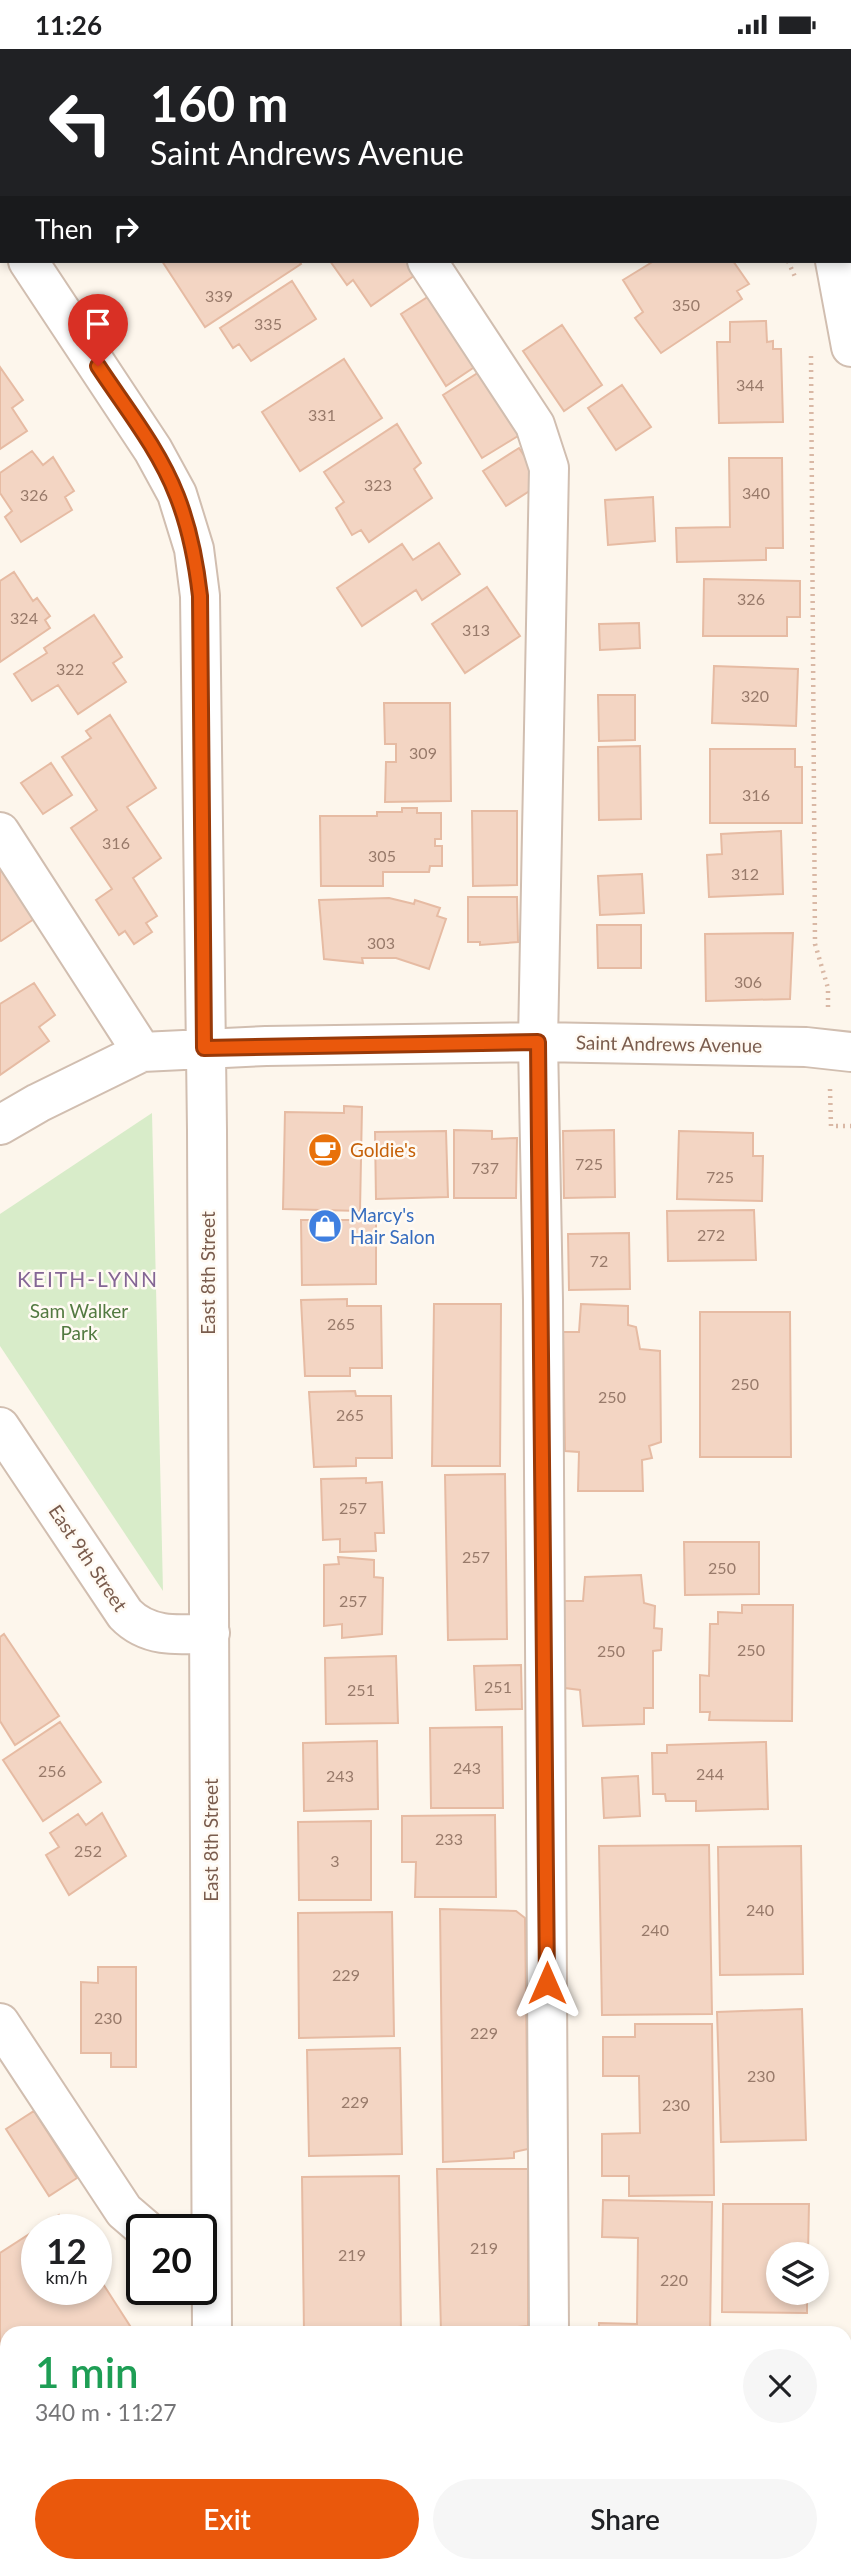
<!DOCTYPE html>
<html lang="en">
<head>
<meta charset="utf-8">
<style>
	body { margin:0; font-family:Lato,sans-serif; background:#f6f6f6; color:#202124; height:100vh; display:flex; flex-direction:column; font-size:26px; white-space:nowrap }
	* { box-sizing:border-box; margin:0 }
	p { font-size:23px; color:#757577 }
	.icon { flex:none; width:38px; height:38px; fill:none; stroke:currentColor; stroke-width:2; stroke-linecap:round; stroke-linejoin:round }
	.map { position:relative; flex:1; overflow:hidden }
	.details { position:absolute; left:0px; top:2277px; width:852px; height:247px; display:flex; flex-direction:column; background:#fff; border-radius:21px 21px 0 0; box-shadow:0 4px 10px #0003 }
	.details>* { flex:none }
	.guide { position:absolute; left:0px; top:0px; width:852px; height:214px; box-shadow:0 4px 10px #0003; background:#202124; color:#fff; overflow:hidden }
	.fabs { position:absolute; left:766px; top:2193px; display:grid; gap:14px }
	.fabs a { display:grid; place-items:center; width:63px; height:63px; border-radius:50%; background:#fff; box-shadow:0 4px 10px #0003; font-size:35px }
	.speed { position:absolute; left:21px; top:2165px; display:flex; gap:14px; font-size:35px; font-weight:700; text-align:center }
	.speed>* { display:grid; place-content:center; width:91px; height:91px; border-radius:50%; background:#fff; box-shadow:0 4px 10px #0003; line-height:1 }
	.speed small { font-size:18px; font-weight:400 }
	.speed .limit { border:4px solid #111; border-radius:10px; background:#fff; color:#111 }
	.pin { position:absolute; display:grid; place-items:center; width:60px; height:60px; color:#fff; margin:-72px -30px; border-radius:50% 50% 50% 0; rotate:-45deg; box-shadow:0 0 7px #0007 }
	.pin .icon { rotate:45deg }
	.me { position:absolute; width:77px; margin:-38px; rotate:0deg; stroke-linejoin:round; filter:drop-shadow(0 0 5px #0008) }
	.turn { display:flex; align-items:center; gap:24px; height:147px; padding:0 35px; font-size:32px }
	.turn .icon { width:91px; height:91px; stroke-width:2.5 }
	.turn b { display:block; font-size:49px; line-height:60px }
	.then { display:flex; align-items:center; height:66px; padding:0 35px; background:#0003; gap:14px; font-size:26px }
	.round { display:grid; place-items:center; flex:none; width:74px; height:74px; border-radius:37px; background:#f6f6f6 }
	.head { display:flex; align-items:center; justify-content:space-between; height:119px; padding:0 35px }
	h1 { font-size:42px; font-weight:600; line-height:52px; color:#1e9e55 }
	.button { display:flex; gap:14px; margin-top:auto; padding:14px 35px }
	.button a { flex:1; height:80px; border-radius:42px; background:#ea580c; color:#fff; font-size:28px; font-weight:600; line-height:80px; text-align:center }
	.button a+a { background:#f6f6f6; color:#202124 }
	.status { display:flex; justify-content:space-between; align-items:center; height:49px; padding:0 35px; background:#fff; direction:ltr }
	.status svg { height:19px; fill:currentColor }
	.map>svg:first-child { display:block }
</style>
</head>
<body>
<div class="status"><b>11:26</b><svg viewBox="0 0 49 12"><path d="M0 12V9h3v3zM5 12V6h3v6zM10 12V3h3v9zM15 12V0h3v12zM26 1h20v11H26zM47 4h2v5h-2z"/></svg></div>
<div class="map">
<svg width="851" height="2522" viewBox="0 0 851 2522">
	<rect width="100%" height="100%" fill="#fdf6ec"/>
	<path fill="#d8ecc9" d="M 152,1064 L 163,1542 L 0,1297 L 0,1165 Z"/>
	<path fill="#f3d5c3" stroke="#e6bba3" stroke-width="2" d="M 46,0 L 134,0 L 135,1 L 47,2 Z
		M 514,0 L 610,0 L 515,2 Z
		M 162,212 L 299,212 L 301,215 L 205,278 Z
		M 330,212 L 419,212 L 425,219 L 371,257 L 353,231 L 347,236 Z
		M 654,212 L 733,212 L 749,235 L 737,242 L 742,250 L 661,304 L 635,269 L 643,263 L 623,231 Z
		M 292,232 L 316,270 L 251,312 L 239,295 L 233,299 L 220,279 Z
		M 434,244 L 479,315 L 446,337 L 401,265 Z
		M 766,272 L 767,293 L 773,292 L 773,300 L 781,300 L 783,373 L 719,374 L 717,293 L 730,293 L 730,273 Z
		M 562,276 L 602,336 L 564,362 L 523,302 Z
		M 344,310 L 382,369 L 300,422 L 262,363 Z
		M 0,318 L 23,351 L 12,359 L 27,382 L 0,400 Z
		M 484,320 L 523,384 L 482,409 L 443,346 Z
		M 622,336 L 651,378 L 616,401 L 588,359 Z
		M 397,375 L 421,414 L 414,420 L 432,449 L 369,493 L 361,481 L 352,486 L 336,459 L 344,453 L 324,423 Z
		M 519,399 L 542,434 L 506,457 L 483,422 Z
		M 32,402 L 43,416 L 53,408 L 74,442 L 65,448 L 72,461 L 21,493 L 5,468 L 12,462 L 0,444 L 0,424 Z
		M 729,409 L 782,409 L 783,499 L 766,499 L 766,511 L 677,513 L 676,479 L 730,478 Z
		M 653,448 L 655,492 L 608,496 L 605,451 Z
		M 439,494 L 460,525 L 422,551 L 416,541 L 362,577 L 337,539 L 402,495 L 413,511 Z
		M 14,523 L 33,552 L 37,549 L 50,567 L 45,571 L 50,579 L 0,613 L 0,532 Z
		M 704,530 L 800,532 L 800,568 L 787,568 L 787,587 L 703,587 Z
		M 487,538 L 520,587 L 465,624 L 432,575 Z
		M 94,566 L 122,608 L 113,614 L 126,633 L 78,665 L 58,636 L 32,652 L 14,625 L 47,604 L 44,599 Z
		M 639,574 L 640,599 L 600,601 L 599,575 Z
		M 714,617 L 798,620 L 796,677 L 712,674 Z
		M 598,646 L 635,646 L 635,691 L 599,692 Z
		M 384,654 L 450,654 L 451,752 L 385,753 L 386,713 L 396,713 L 396,695 L 385,695 Z
		M 110,666 L 156,739 L 127,758 L 161,809 L 133,829 L 157,867 L 146,874 L 152,883 L 134,895 L 125,882 L 119,886 L 96,851 L 112,840 L 71,779 L 97,761 L 62,708 L 91,689 L 86,682 Z
		M 640,697 L 641,770 L 599,771 L 598,698 Z
		M 710,700 L 795,700 L 795,718 L 802,718 L 802,774 L 710,774 Z
		M 51,714 L 72,746 L 43,765 L 21,734 Z
		M 402,759 L 417,759 L 417,764 L 441,764 L 441,790 L 435,790 L 435,797 L 442,797 L 442,817 L 430,817 L 429,823 L 383,823 L 383,837 L 321,837 L 320,767 L 377,767 L 377,763 L 402,763 Z
		M 472,762 L 517,762 L 517,836 L 473,837 Z
		M 781,782 L 783,845 L 709,848 L 707,806 L 722,805 L 721,785 Z
		M 0,810 L 37,868 L 1,892 L 0,891 Z
		M 642,825 L 644,864 L 600,866 L 598,827 Z
		M 468,848 L 517,848 L 518,893 L 480,896 L 480,893 L 468,893 Z
		M 389,849 L 414,855 L 415,851 L 440,859 L 437,867 L 446,870 L 429,920 L 396,909 L 362,909 L 363,914 L 324,910 L 319,851 Z
		M 597,876 L 641,876 L 641,919 L 598,919 Z
		M 793,884 L 790,950 L 706,952 L 705,885 Z
		M 34,934 L 55,966 L 39,978 L 49,992 L 0,1026 L 0,955 Z
		M 344,1057 L 362,1058 L 360,1162 L 283,1160 L 285,1063 L 344,1064 Z
		M 454,1081 L 492,1082 L 492,1090 L 517,1089 L 516,1149 L 454,1149 Z
		M 614,1081 L 615,1148 L 564,1149 L 563,1082 Z
		M 446,1082 L 448,1148 L 376,1150 L 375,1083 Z
		M 679,1082 L 753,1084 L 753,1107 L 763,1107 L 762,1152 L 677,1150 Z
		M 754,1161 L 756,1211 L 668,1212 L 667,1162 Z
		M 301,1171 L 376,1171 L 376,1235 L 302,1236 Z
		M 629,1184 L 630,1240 L 569,1241 L 568,1185 Z
		M 347,1250 L 347,1257 L 381,1257 L 382,1319 L 350,1319 L 350,1327 L 305,1327 L 301,1251 Z
		M 434,1255 L 501,1255 L 500,1417 L 432,1417 Z
		M 581,1255 L 628,1257 L 628,1276 L 636,1278 L 640,1300 L 660,1302 L 661,1393 L 649,1397 L 652,1409 L 642,1411 L 643,1442 L 578,1442 L 579,1403 L 565,1402 L 563,1283 L 579,1283 Z
		M 700,1263 L 790,1263 L 791,1408 L 700,1408 Z
		M 355,1342 L 356,1347 L 391,1347 L 392,1409 L 356,1409 L 356,1417 L 314,1418 L 309,1343 Z
		M 505,1425 L 507,1590 L 448,1591 L 445,1426 Z
		M 366,1429 L 366,1434 L 382,1433 L 384,1484 L 375,1484 L 376,1502 L 340,1503 L 340,1490 L 323,1491 L 321,1430 Z
		M 684,1493 L 759,1493 L 759,1545 L 685,1546 Z
		M 338,1508 L 374,1511 L 374,1528 L 383,1529 L 382,1585 L 342,1589 L 342,1575 L 324,1577 L 324,1516 L 339,1515 Z
		M 641,1526 L 644,1554 L 655,1557 L 654,1579 L 662,1580 L 661,1601 L 653,1602 L 653,1659 L 644,1659 L 644,1675 L 583,1677 L 580,1641 L 565,1639 L 564,1552 L 583,1552 L 585,1528 Z
		M 742,1556 L 793,1556 L 792,1672 L 709,1671 L 710,1663 L 700,1663 L 700,1626 L 709,1627 L 710,1575 L 718,1575 L 718,1563 L 742,1564 Z
		M 4,1585 L 59,1667 L 15,1696 L 0,1672 L 0,1588 Z
		M 396,1607 L 398,1674 L 326,1675 L 325,1609 Z
		M 521,1616 L 522,1660 L 476,1661 L 474,1617 Z
		M 60,1673 L 101,1733 L 43,1772 L 3,1711 Z
		M 502,1678 L 503,1759 L 431,1759 L 430,1679 Z
		M 377,1692 L 378,1760 L 304,1762 L 303,1694 Z
		M 766,1693 L 768,1760 L 696,1762 L 696,1752 L 666,1752 L 665,1745 L 653,1745 L 652,1704 L 667,1704 L 667,1696 Z
		M 638,1727 L 640,1767 L 604,1769 L 602,1729 Z
		M 102,1764 L 126,1807 L 69,1846 L 46,1806 L 59,1798 L 50,1784 L 78,1765 L 86,1776 Z
		M 495,1766 L 496,1848 L 415,1848 L 416,1813 L 402,1813 L 402,1767 Z
		M 371,1772 L 371,1851 L 299,1851 L 298,1773 Z
		M 709,1796 L 712,1965 L 602,1966 L 599,1797 Z
		M 801,1797 L 803,1925 L 720,1926 L 718,1798 Z
		M 440,1860 L 516,1862 L 525,1869 L 528,2100 L 514,2103 L 514,2109 L 443,2113 Z
		M 392,1863 L 394,1987 L 299,1989 L 298,1864 Z
		M 98,1918 L 136,1918 L 136,2018 L 111,2018 L 111,2004 L 81,2004 L 81,1933 L 98,1934 Z
		M 802,1960 L 806,2091 L 721,2093 L 717,1963 Z
		M 635,1975 L 712,1975 L 714,2146 L 629,2147 L 629,2127 L 602,2127 L 602,2085 L 640,2084 L 639,2027 L 603,2027 L 603,1988 L 635,1988 Z
		M 400,1999 L 402,2105 L 309,2107 L 307,2001 Z
		M 34,2062 L 77,2129 L 49,2147 L 6,2080 Z
		M 437,2120 L 528,2120 L 528,2277 L 518,2278 L 514,2284 L 441,2284 Z
		M 399,2127 L 401,2284 L 304,2284 L 302,2128 Z
		M 603,2151 L 712,2153 L 710,2284 L 599,2284 L 599,2274 L 637,2275 L 638,2189 L 602,2188 Z
		M 723,2155 L 809,2155 L 808,2205 L 779,2205 L 779,2244 L 807,2244 L 807,2264 L 722,2263 Z
		M 59,2166 L 68,2180 L 37,2180 L 37,2240 L 96,2240 L 96,2224 L 132,2280 L 126,2284 L 7,2284 L 7,2361 L 0,2365 L 0,2204 Z"/>
	<g fill="none" stroke-linecap="round" stroke-linejoin="round">
		<g stroke="#d1beb0" stroke-width="42">
			<path id="minor" d="M 288,0 L 289,2
				M 723,0 L 724,2
				M 850,163 L 851,164
				M 0,169 L 2,171
				M 28,212 L 153,401 L 177,445 L 194,500 L 200,547 L 207,1081 L 212,2284
				M 427,212 L 535,376 L 549,419 L 538,993 L 543,1251 L 549,2284
				M 835,212 L 851,298
				M 0,783 L 142,1003
				M 0,1076 L 38,1054 L 142,1003 L 266,997 L 538,993 L 806,998 L 851,1003
				M 0,1378 L 125,1565 C 148,1589 178,1586 210,1584
				M 0,1974 L 124,2162 L 145,2180
				M 213,2516 L 213,2522
				M 550,2522 L 550,2516"/>
		</g>
		<path stroke="#d9b8a5" stroke-width="4.5" stroke-dasharray="2 5" stroke-linecap="butt" d="M 653,0 L 654,2
			M 788,212 L 796,230
			M 811,307 L 815,895 L 828,939 L 828,962
			M 830,1040 L 831,1077 L 851,1077"/>
		<use href="#minor" stroke="#fff" stroke-width="38"/>
	</g>
	<g fill="none" stroke-linecap="round" stroke-linejoin="round">
		<g stroke="#983908" stroke-width="18">
			<path id="route" d="M 98,317 C 125,358 159,400 177,447 C 190,480 196,512 200,547 L 204,999 L 538,993 L 547,1934"/>
		</g>
		<use href="#route" stroke="#ea580c" stroke-width="12"/>
	</g>
	<defs>
		<g id="cafe-disc" transform="scale(1.75)"><circle r="9.5" fill="#e8710a" stroke="#fffaf3"/><path d="M-5.5-4.5H6V0H3Q3 3.5 0 3.5H-2.5Q-5.5 3.5-5.5 0ZM3-3.2v2h1.7v-2ZM-6 4.5H4V6H-6Z" fill="#fff"/></g>
		<g id="shop-disc" transform="scale(1.75)"><circle r="9.5" fill="#3f7fe0" stroke="#fffaf3"/><path d="M-5-2.5h2.3a2.7 3.5 0 0 1 5.4 0H5L5.5 6h-11ZM-1.5-2.5h3a1.5 2.3 0 0 0-3 0Z" fill="#fff"/></g>
	</defs>
	<g fill-rule="evenodd">
		<use href="#cafe-disc" x="325" y="1101"/>
		<use href="#shop-disc" x="325" y="1177"/>
	</g>
	<g text-anchor="middle" stroke-width="5" stroke-linejoin="round" paint-order="stroke">
		<g font-size="16" fill="#987a6a">
			<text x="219" y="253">339</text>
			<text x="686" y="262">350</text>
			<text x="268" y="281">335</text>
			<text x="750" y="342">344</text>
			<text x="322" y="372">331</text>
			<text x="378" y="442">323</text>
			<text x="756" y="450">340</text>
			<text x="34" y="452">326</text>
			<text x="751" y="556">326</text>
			<text x="24" y="575">324</text>
			<text x="476" y="587">313</text>
			<text x="70" y="626">322</text>
			<text x="755" y="653">320</text>
			<text x="423" y="710">309</text>
			<text x="756" y="752">316</text>
			<text x="116" y="800">316</text>
			<text x="382" y="813">305</text>
			<text x="745" y="831">312</text>
			<text x="381" y="900">303</text>
			<text x="748" y="939">306</text>
			<text x="589" y="1121">725</text>
			<text x="485" y="1125">737</text>
			<text x="720" y="1134">725</text>
			<text x="711" y="1192">272</text>
			<text x="599" y="1218">72</text>
			<text x="341" y="1281">265</text>
			<text x="745" y="1341">250</text>
			<text x="612" y="1354">250</text>
			<text x="350" y="1372">265</text>
			<text x="353" y="1465">257</text>
			<text x="476" y="1514">257</text>
			<text x="722" y="1525">250</text>
			<text x="353" y="1558">257</text>
			<text x="751" y="1607">250</text>
			<text x="611" y="1608">250</text>
			<text x="498" y="1644">251</text>
			<text x="361" y="1647">251</text>
			<text x="467" y="1725">243</text>
			<text x="52" y="1728">256</text>
			<text x="710" y="1731">244</text>
			<text x="340" y="1733">243</text>
			<text x="449" y="1796">233</text>
			<text x="88" y="1808">252</text>
			<text x="335" y="1818">3</text>
			<text x="760" y="1867">240</text>
			<text x="655" y="1887">240</text>
			<text x="346" y="1932">229</text>
			<text x="108" y="1975">230</text>
			<text x="484" y="1990">229</text>
			<text x="761" y="2033">230</text>
			<text x="355" y="2059">229</text>
			<text x="676" y="2062">230</text>
			<text x="484" y="2205">219</text>
			<text x="352" y="2212">219</text>
			<text x="674" y="2237">220</text>
		</g>
		<g font-size="19" fill="#7a5c4d" stroke="#fffaf3">
			<text transform="translate(669 995) rotate(1)" y="7">Saint Andrews Avenue</text>
			<text transform="translate(208 1224) rotate(-90)" y="7">East 8th Street</text>
			<text transform="translate(88 1509) rotate(56)" y="7">East 9th Street</text>
			<text transform="translate(211 1791) rotate(-90)" y="7">East 8th Street</text>
		</g>
		<g font-size="19" fill="#c56008" stroke="#fffaf3" text-anchor="start">
			<text x="350" y="1108">Goldie's</text>
		</g>
		<g font-size="19" fill="#366cbe" stroke="#fffaf3" text-anchor="start">
			<text x="350" y="1173">Marcy's<tspan x="350" dy="22">Hair Salon</tspan></text>
		</g>
		<g font-size="19" fill="#537a41" stroke="#fffaf3">
			<text x="79" y="1269">Sam Walker<tspan x="79" dy="22">Park</tspan></text>
		</g>
		<g font-size="21" letter-spacing="2" fill="#846695" stroke="#fffaf3">
			<text x="88" y="1238">KEITH-LYNN</text>
		</g>
	</g>
</svg>
<div class="fabs">
<a><svg class="icon" aria-label="layers" viewBox="0 0 24 24"><path d="M12 4l9 5-9 5-9-5zM3 14l9 5 9-5"/></svg></a>
</div>
<div class="speed"><div>12<small>km/h</small></div><div class="limit">20</div></div>
<div class="pin" style="left:98px;top:317px;background:#d93025"><svg class="icon" aria-label="arrive" viewBox="0 0 24 24"><path d="M6 21V4h12l-3 4 3 4H6"/></svg></div>
<svg class="me" style="left:547px;top:1934px" viewBox="-20 -20 40 40"><path d="M0-17L14 15 0 8-14 15z" fill="#ea580c" stroke="#fff" stroke-width="4"/></svg>
<div class="guide">
<div class="turn"><svg class="icon" aria-label="left" viewBox="0 0 24 24"><path d="M17 20v-9H6M10 6l-5 5 5 5"/></svg><div><b>160 m</b>Saint Andrews Avenue</div></div>
<div class="then">Then<svg class="icon" aria-label="right" viewBox="0 0 24 24"><path d="M7 20v-9h11M14 6l5 5-5 5"/></svg></div>
</div>
<section class="details">
<div class="head"><div><h1>1 min</h1><p>340 m · 11:27</p></div><a class="round"><svg class="icon" aria-label="close" viewBox="0 0 24 24"><path d="M6 6l12 12M18 6L6 18"/></svg></a></div>
<div class="button"><a>Exit</a><a>Share</a></div>
</section>
</div>
</body>
</html>
